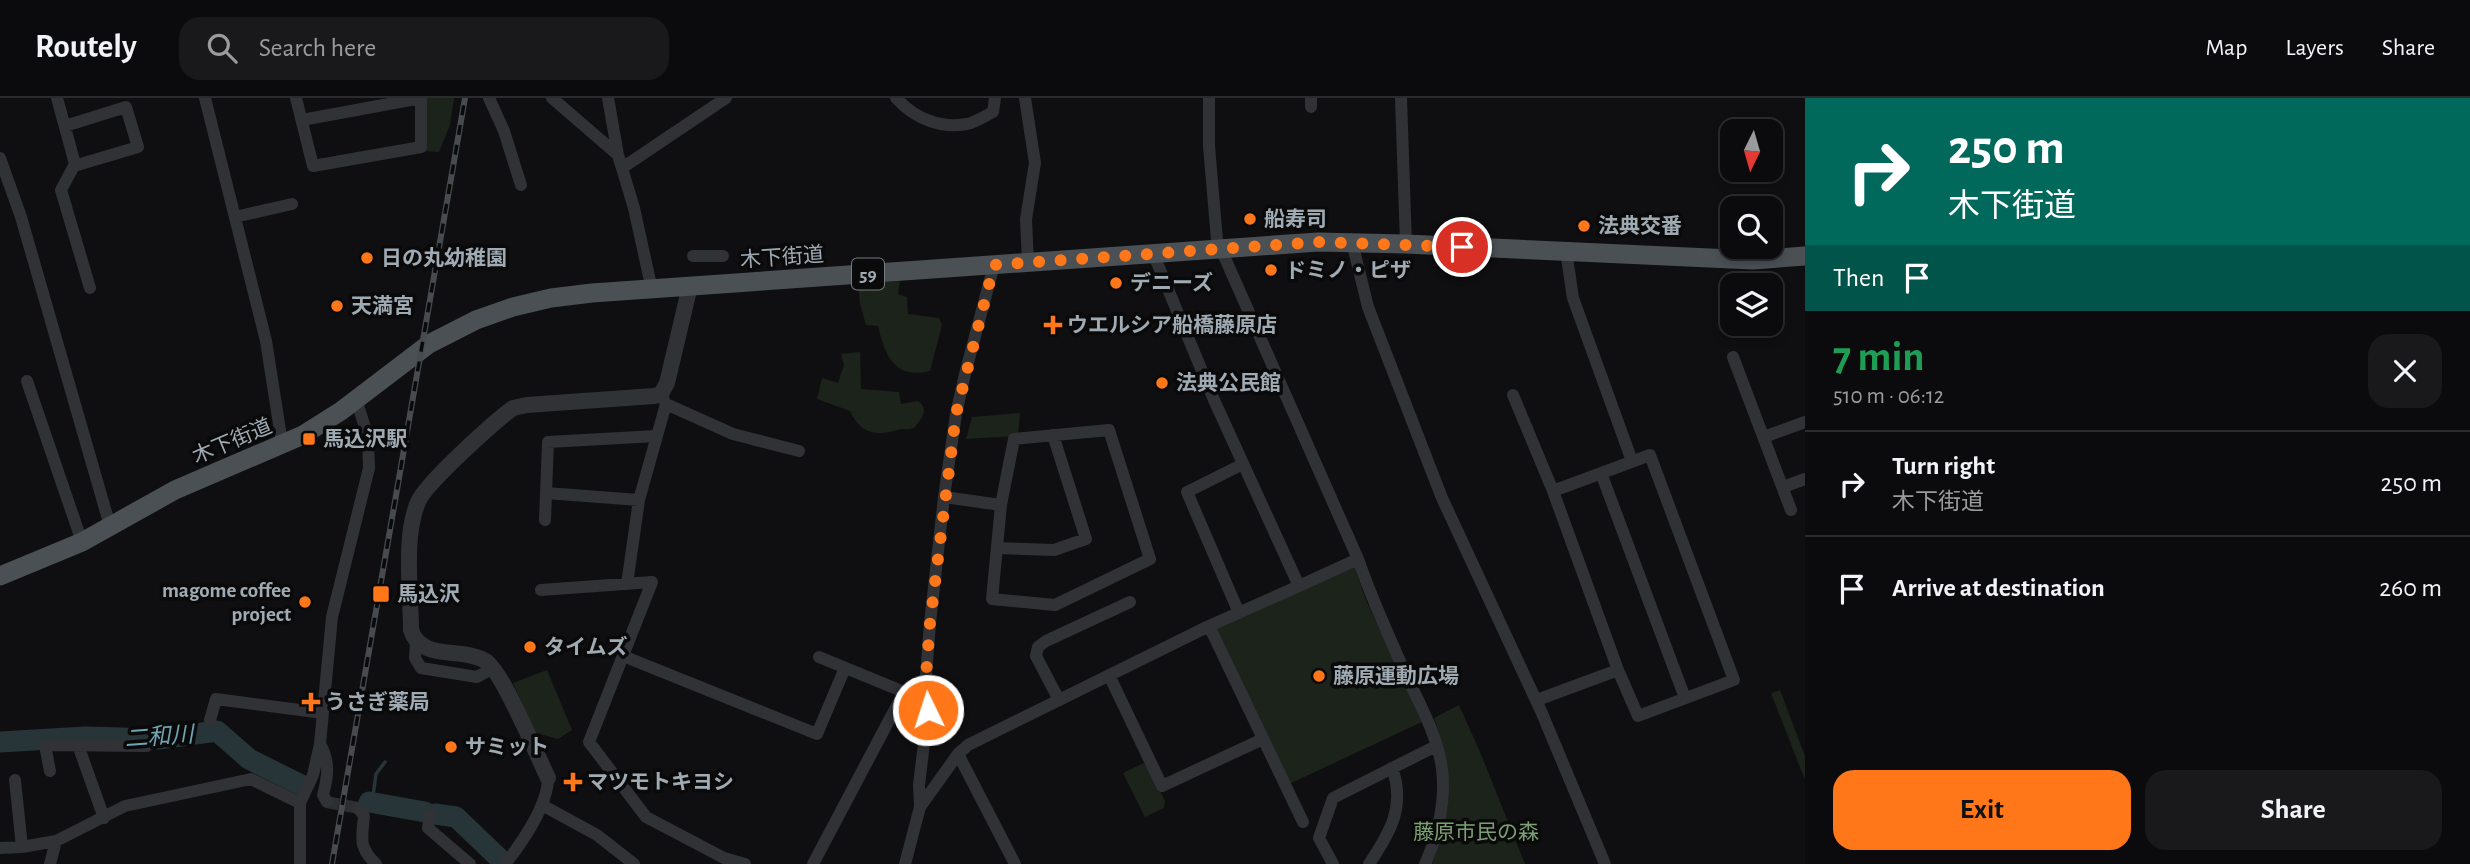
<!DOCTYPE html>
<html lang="en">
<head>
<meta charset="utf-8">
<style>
	body { margin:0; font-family:"Alegreya Sans","Noto Sans JP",sans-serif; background:#19191b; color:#f1f3f6; height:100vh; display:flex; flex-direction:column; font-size:26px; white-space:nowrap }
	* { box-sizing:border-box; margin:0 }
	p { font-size:23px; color:#9a9b9d }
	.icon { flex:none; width:38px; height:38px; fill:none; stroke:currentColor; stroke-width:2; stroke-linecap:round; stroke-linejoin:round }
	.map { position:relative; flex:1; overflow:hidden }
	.panel { display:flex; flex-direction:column; background:#0b0b0d; width:665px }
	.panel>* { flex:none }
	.top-card { background:#00695c; color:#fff; overflow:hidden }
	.needle { width:46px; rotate:185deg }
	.controls { position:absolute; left:1720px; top:21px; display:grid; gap:14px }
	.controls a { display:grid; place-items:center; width:63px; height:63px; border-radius:14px; background:#0b0b0d; box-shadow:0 4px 10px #0003,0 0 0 2px #2b2b2e; font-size:35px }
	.pin { position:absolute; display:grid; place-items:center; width:60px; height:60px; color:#fff; margin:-30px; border:4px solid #fff; border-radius:50%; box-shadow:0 2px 7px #0007 }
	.me { position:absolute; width:77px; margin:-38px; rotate:356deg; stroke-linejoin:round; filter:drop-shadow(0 0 5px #0008) }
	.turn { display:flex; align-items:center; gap:24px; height:147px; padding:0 28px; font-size:32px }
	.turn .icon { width:91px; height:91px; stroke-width:2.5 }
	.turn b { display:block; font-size:49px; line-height:60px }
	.then { display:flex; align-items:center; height:66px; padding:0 28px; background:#0003; gap:14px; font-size:26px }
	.round { display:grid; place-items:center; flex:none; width:74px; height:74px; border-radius:21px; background:#19191b }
	.summary { display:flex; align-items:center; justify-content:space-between; height:119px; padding:0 28px }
	h1 { font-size:42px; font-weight:700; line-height:52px; color:#1e9e55 }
	.primary-button { display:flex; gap:14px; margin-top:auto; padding:14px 28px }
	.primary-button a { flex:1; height:80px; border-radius:21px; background:#ff7719; color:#111; font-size:28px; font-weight:700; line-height:80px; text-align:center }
	.primary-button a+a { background:#19191b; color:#f1f3f6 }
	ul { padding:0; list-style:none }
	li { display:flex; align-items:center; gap:21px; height:105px; padding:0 28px; border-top:2px solid #2b2b2e }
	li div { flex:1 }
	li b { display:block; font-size:26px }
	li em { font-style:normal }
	header { display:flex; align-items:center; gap:42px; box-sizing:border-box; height:98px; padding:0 35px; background:#0b0b0d; border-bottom:2px solid #2b2b2e }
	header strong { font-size:33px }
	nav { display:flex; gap:38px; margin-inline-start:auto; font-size:24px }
	.search { width:490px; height:63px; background:#19191b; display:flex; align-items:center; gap:18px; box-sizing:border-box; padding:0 24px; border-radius:21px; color:#9a9b9d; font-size:26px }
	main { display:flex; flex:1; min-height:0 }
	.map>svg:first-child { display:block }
</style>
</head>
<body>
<header>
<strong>Routely</strong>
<div class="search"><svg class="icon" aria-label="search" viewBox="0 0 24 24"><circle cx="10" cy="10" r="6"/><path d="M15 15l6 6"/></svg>Search here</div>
<nav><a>Map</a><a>Layers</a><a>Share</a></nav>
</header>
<main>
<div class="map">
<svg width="1805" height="766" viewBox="0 0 1805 766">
	<rect width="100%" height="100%" fill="#0f0f11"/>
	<path fill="#1c231b" d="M 425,0 L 454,0 L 450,27 L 439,54 L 425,53 Z
		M 900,183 L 898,196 L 907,199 L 908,216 L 939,220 L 942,227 L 930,273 C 894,282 885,257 878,228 L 866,227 L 860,206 L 858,186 Z
		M 860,254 L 861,291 L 899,294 L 901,306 L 918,303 C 930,311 921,322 914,330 C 908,332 902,330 897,332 C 875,339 860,335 850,313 L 817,301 L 822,280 L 838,285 L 844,267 L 841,256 Z
		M 1020,315 L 1018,338 L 966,341 L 972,319 Z
		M 1354,468 L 1366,502 L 1422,624 L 1289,686 L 1214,531 Z
		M 547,572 L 572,632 L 558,641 L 536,635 L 513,585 Z
		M 1780,592 L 1805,658 L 1805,682 L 1771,595 Z
		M 1459,607 L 1480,654 L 1525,766 L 1432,766 C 1454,710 1453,676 1434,620 Z
		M 1146,664 L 1165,703 L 1164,710 L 1145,719 L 1123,675 Z"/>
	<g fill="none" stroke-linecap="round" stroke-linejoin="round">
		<path stroke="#273438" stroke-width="3.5" d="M 372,705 L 376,676 L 385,664"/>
		<path stroke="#273438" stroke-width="21" d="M 0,644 L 85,639 L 159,641 L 217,633 L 249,661 L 301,687
			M 369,704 L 425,714
			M 435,716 L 456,719 L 501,762"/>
		<path stroke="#2c2e31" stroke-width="12" stroke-dasharray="12 6" stroke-linecap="butt" d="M 327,704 L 358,710"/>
		<path stroke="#303236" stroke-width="12" d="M 57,0 L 75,66 L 61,92 L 90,190
			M 205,0 L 266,243 L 282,345
			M 296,0 L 313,68 L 421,49 L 421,0
			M 489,0 L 504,33 L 521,87
			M 552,0 L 618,57
			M 608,0 L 618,57 L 634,110 L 652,192
			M 896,0 C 914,20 940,31 967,26 C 976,24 985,18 993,14 L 995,0
			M 1025,0 L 1035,65 L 1026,121 L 1028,165
			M 1209,0 L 1209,48 L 1217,142 L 1358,461 C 1372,502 1390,541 1408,581 C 1421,609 1438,639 1442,671 C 1446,702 1438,738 1425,766
			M 1401,0 L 1406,146
			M 1311,9 L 1311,0
			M 302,22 L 421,0
			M 65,28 L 126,9 L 138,49 L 74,68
			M 0,60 L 21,119 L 110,428
			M 622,70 L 726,0
			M 235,119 L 292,106
			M 1352,144 L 1368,209 L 1442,400 L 1541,613 L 1605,766
			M 1566,153 L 1573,200 L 1632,363
			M 1153,155 L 1214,302 L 1299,488 L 1358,461
			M 693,158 L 723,158
			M 1733,259 L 1791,412
			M 27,283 L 82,444
			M 1513,297 L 1553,393
			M 666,306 L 733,336 L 799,353
			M 1764,339 L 1805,324
			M 1601,375 L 1685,600
			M 1783,389 L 1805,381
			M 546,395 L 639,402
			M 944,399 L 1001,407 L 992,501 L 1055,507 L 1150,461 L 1109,332 L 1014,341 L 1001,407
			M 545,422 L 548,344 L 656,338
			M 998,450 L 1054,452 L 1086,441 L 1053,337
			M 627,486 L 639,402 L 666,306 L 661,296
			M 541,492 L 652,484 L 589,644 L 646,719 L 724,760 L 745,766
			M 1239,515 L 1187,394 L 1243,366
			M 1209,528 L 1299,488
			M 416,544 L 415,560 L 421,570 L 477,579 L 486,574 L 490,566
			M 623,558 L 817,636 L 845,570
			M 819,559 L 904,594 L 929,599
			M 1109,577 L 1162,688 L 1263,641
			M 1059,602 L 1036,558 L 1038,549 L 1046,543 L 1130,504
			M 1537,602 L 1618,572 L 1638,618 L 1734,582 L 1650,357 L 1553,393 L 1618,572
			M 210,622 L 216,601 L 323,615
			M 320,646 C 330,663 328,679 323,697 L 327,704
			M 78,647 L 104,720
			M 958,656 L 1015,766
			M 50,673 L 45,647 L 147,648
			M 15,682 L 22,749
			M 542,707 L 597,737 L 634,766
			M 920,708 L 919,687 L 928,612 L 926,578 L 930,525 L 944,399 L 956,316 L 965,276 L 994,167
			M 358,710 L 364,718 C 362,740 358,749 376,766
			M 430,716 L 428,730 L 470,766
			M 0,750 L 22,749 L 56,743 L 125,708 L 251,681 L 300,705
			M 50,766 L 56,743
			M 300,766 L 300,705 L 313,677 L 320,646 L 332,519 L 369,370 L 368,339 L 356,301
			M 505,766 C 522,745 548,707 548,680
			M 813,766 L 904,594
			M 905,766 L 920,709 L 958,656 L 968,647 L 1209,528 L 1303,724
			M 1333,766 L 1319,740 L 1333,700 L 1436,648
			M 1369,766 C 1390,735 1406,708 1392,670"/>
		<path stroke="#303236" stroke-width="16" d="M 548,680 C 537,657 504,577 487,564 C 463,548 421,564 411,532 C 411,494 403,439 418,404 C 425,386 494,324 513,310 L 527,307 L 654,298 L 661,296 L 667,285 L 690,188"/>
		<path stroke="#4b5055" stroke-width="19" d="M 0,478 L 82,444 L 175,392 L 303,337 L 341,313 L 429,246 L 476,222 L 513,209 L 551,200 L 592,195 L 1318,144 L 1406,146 L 1753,162 L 1805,158"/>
		<g stroke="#474b4f" stroke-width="6">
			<path id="rail" d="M 332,766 L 465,0"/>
		</g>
		<use href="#rail" stroke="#0a0a0b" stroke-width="3.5" stroke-dasharray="10" stroke-linecap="butt"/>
	</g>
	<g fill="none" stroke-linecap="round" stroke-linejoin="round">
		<path stroke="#ff7719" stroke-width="12" stroke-dasharray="0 21.6" d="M 928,612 L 926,578 L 930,525 L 956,316 L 994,167 L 1318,144 L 1462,149"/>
	</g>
	<g fill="#ff7719" stroke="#0a0a0b" stroke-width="2.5">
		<circle cx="1250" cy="121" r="7"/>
		<circle cx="1584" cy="128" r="7"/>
		<circle cx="367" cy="160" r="7"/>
		<circle cx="1271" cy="172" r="7"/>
		<circle cx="1116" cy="185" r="7"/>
		<circle cx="337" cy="208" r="7"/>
		<path d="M1049.5 216.5h7v7h7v7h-7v7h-7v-7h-7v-7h7z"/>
		<circle cx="1162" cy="285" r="7"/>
		<rect x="302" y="334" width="14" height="14" rx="3.5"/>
		<rect x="372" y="487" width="18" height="18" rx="3.5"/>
		<circle cx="305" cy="504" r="7"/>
		<circle cx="530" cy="549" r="7"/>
		<circle cx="1319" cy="578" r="7"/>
		<path d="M307.5 593.5h7v7h7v7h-7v7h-7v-7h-7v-7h7z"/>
		<circle cx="451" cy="649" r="7"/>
		<path d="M569.5 673.5h7v7h7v7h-7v7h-7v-7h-7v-7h7z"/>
	</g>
	<g text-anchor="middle" stroke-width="7" stroke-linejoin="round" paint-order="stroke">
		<rect fill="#0a0a0b" stroke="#727a81" stroke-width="2" x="852" y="160.5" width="32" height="31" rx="5"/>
		<g font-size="19" font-weight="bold" fill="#9faab3">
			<text x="868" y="183">59</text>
		</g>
		<g font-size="21" font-weight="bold" fill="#9faab3" stroke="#0a0a0b" text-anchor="start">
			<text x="1264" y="128">船寿司</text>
			<text x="1598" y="135">法典交番</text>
			<text x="381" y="167">日の丸幼稚園</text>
			<text x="1285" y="179">ドミノ・ピザ</text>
			<text x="1130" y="192">デニーズ</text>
			<text x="351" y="215">天満宮</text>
			<text x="1067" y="234">ウエルシア船橋藤原店</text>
			<text x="1176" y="292">法典公民館</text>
			<text x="323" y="348">馬込沢駅</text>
			<text x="291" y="499" text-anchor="end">magome coffee<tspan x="291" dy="24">project</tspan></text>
			<text x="397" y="503">馬込沢</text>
			<text x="544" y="556">タイムズ</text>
			<text x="1333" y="585">藤原運動広場</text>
			<text x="325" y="611">うさぎ薬局</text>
			<text x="465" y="656">サミット</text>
			<text x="587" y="691">マツモトキヨシ</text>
		</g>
		<g font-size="21" fill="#9faab3" stroke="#0a0a0b">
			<text transform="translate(782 159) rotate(-4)" y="7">木下街道</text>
			<text transform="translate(232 343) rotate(-23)" y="7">木下街道</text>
		</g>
		<g font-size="21" fill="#7ca073" stroke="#0a0a0b">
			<text x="1476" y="741">藤原市民の森</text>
		</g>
		<g font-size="23" font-style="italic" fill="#71a4b2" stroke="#0a0a0b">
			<text transform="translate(159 638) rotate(-4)" y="8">二和川</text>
		</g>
	</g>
</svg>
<div class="controls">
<a><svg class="needle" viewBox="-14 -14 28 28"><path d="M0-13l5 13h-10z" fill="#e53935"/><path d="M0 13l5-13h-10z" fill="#9a9b9d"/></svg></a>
<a><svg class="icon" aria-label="search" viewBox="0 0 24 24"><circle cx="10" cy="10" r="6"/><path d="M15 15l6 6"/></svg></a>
<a><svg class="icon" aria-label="layers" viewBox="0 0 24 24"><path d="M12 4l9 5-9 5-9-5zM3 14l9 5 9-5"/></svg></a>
</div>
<div class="pin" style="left:1462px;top:149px;background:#d93025"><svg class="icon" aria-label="arrive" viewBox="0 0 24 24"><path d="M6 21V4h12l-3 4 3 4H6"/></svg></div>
<svg class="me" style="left:928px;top:612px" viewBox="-20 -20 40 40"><circle r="17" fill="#ff7719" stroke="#fff" stroke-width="3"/><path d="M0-11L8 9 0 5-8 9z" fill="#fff"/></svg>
</div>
<section class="panel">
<div class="top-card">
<div class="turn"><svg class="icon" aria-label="right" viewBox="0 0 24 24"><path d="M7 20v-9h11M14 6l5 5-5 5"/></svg><div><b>250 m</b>木下街道</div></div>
<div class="then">Then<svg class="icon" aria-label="arrive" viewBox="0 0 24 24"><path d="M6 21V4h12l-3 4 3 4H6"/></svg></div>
</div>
<div class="summary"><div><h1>7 min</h1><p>510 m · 06:12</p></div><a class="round"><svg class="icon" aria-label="close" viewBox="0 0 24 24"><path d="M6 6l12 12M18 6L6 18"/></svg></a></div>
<ul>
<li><svg class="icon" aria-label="right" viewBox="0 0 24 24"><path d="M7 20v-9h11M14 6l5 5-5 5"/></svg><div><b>Turn right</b><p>木下街道</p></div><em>250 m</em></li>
<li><svg class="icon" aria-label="arrive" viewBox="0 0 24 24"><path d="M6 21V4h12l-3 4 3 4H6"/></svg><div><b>Arrive at destination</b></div><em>260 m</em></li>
</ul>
<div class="primary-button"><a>Exit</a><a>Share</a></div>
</section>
</main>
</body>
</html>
